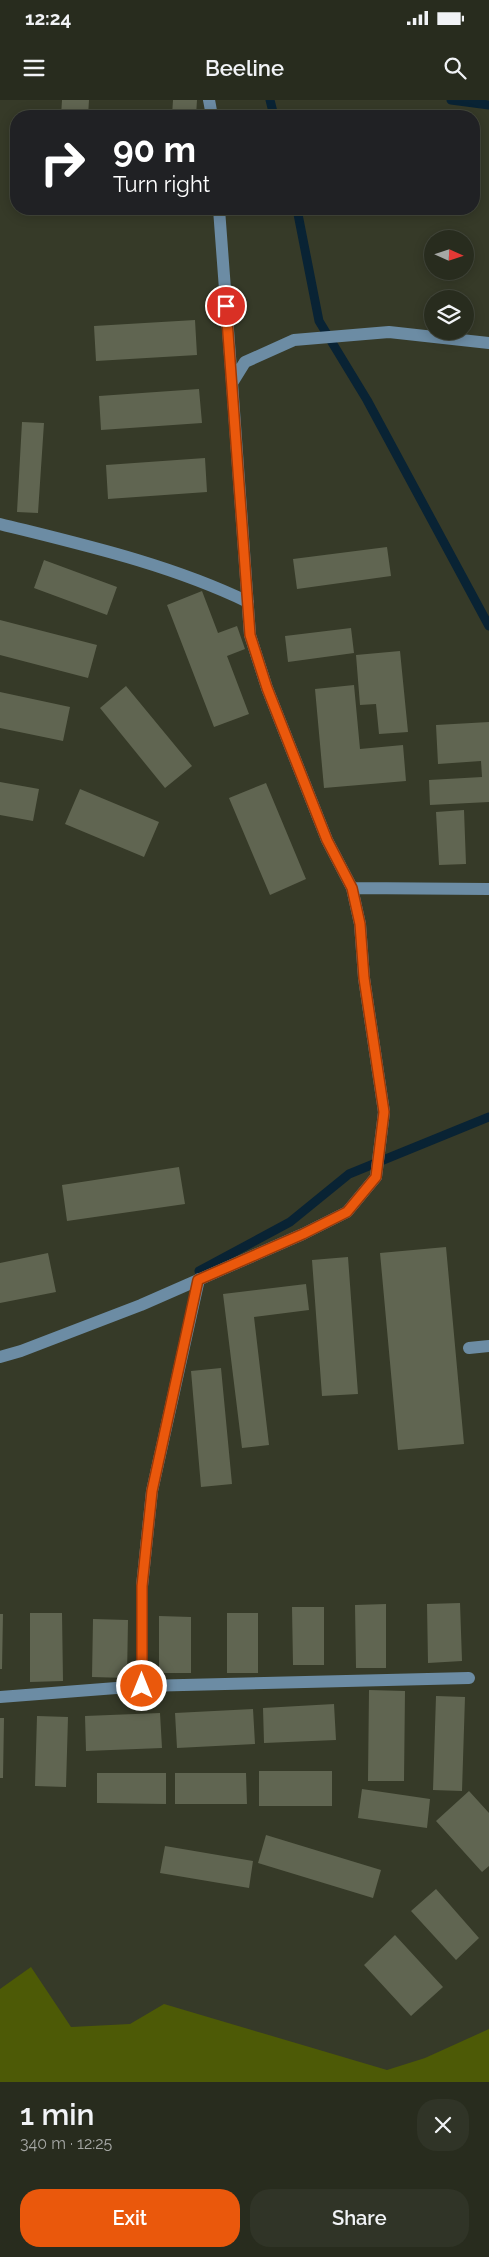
<!DOCTYPE html>
<html lang="en">
<head>
<meta charset="utf-8">
<style>
	body { margin:0; font-family:Raleway,sans-serif; background:#303427; color:#f1f3f6; height:100vh; display:flex; flex-direction:column; font-size:19px; white-space:nowrap }
	* { box-sizing:border-box; margin:0 }
	p { font-size:16px; color:#a5a7a4 }
	.icon { flex:none; width:28px; height:28px; fill:none; stroke:currentColor; stroke-width:2; stroke-linecap:round; stroke-linejoin:round }
	.map { position:relative; height:1982px; overflow:hidden }
	.panel { display:flex; flex-direction:column; background:#282c1e; flex:1 }
	.panel>* { flex:none }
	.hud { position:absolute; left:10px; top:10px; width:470px; height:105px; border-radius:20px; box-shadow:0 2px 12px #0003,0 0 0 1px #44483c; background:#202124; color:#fff; overflow:hidden }
	.needle { width:32px; rotate:93deg }
	.buttons { position:absolute; left:424px; top:130px; display:grid; gap:10px }
	.buttons a { display:grid; place-items:center; width:50px; height:50px; border-radius:50%; background:#282c1e; box-shadow:0 2px 12px #0003,0 0 0 1px #44483c; font-size:25px }
	.pin { position:absolute; display:grid; place-items:center; width:42px; height:42px; color:#fff; margin:-21px; border:2px solid #fff; border-radius:50%; box-shadow:0 1px 5px #0007 }
	.me { position:absolute; width:55px; margin:-28px; rotate:0deg; stroke-linejoin:round; filter:drop-shadow(0 0 4px #0008) }
	.turn { display:flex; align-items:center; gap:18px; height:105px; padding:0 20px; font-size:22px }
	.turn .icon { width:65px; height:65px; stroke-width:2.5 }
	.turn b { display:block; font-size:35px; line-height:42px }
	.round { display:grid; place-items:center; flex:none; width:52px; height:52px; border-radius:20px; background:#303427 }
	.summary { display:flex; align-items:center; justify-content:space-between; height:85px; padding:0 20px }
	h1 { font-size:30px; font-weight:600; line-height:38px }
	.action { display:flex; gap:10px; margin-top:auto; padding:10px 20px }
	.action a { flex:1; height:58px; border-radius:20px; background:#ea580c; color:#fff; font-size:20px; font-weight:600; line-height:58px; text-align:center }
	.action a+a { background:#303427; color:#f1f3f6 }
	.status { display:flex; justify-content:space-between; align-items:center; height:35px; padding:0 25px; background:#282c1e; direction:ltr }
	.status svg { height:14px; fill:currentColor }
	header { display:flex; justify-content:space-between; align-items:center; height:65px; padding:0 20px; background:#282c1e; font-size:22px; font-weight:600 }
	.map>svg:first-child { display:block }
</style>
</head>
<body>
<div class="status"><b>12:24</b><svg viewBox="0 0 49 12"><path d="M0 12V9h3v3zM5 12V6h3v6zM10 12V3h3v9zM15 12V0h3v12zM26 1h20v11H26zM47 4h2v5h-2z"/></svg></div>
<header><svg class="icon" aria-label="menu" viewBox="0 0 24 24"><path d="M4 6h16M4 12h16M4 18h16"/></svg>Beeline<svg class="icon" aria-label="search" viewBox="0 0 24 24"><circle cx="10" cy="10" r="6"/><path d="M15 15l6 6"/></svg></header>
<div class="map">
<svg width="489" height="1982" viewBox="0 0 489 1982">
	<rect width="100%" height="100%" fill="#363a28"/>
	<path fill="#4d5a06" d="M 31,1867 L 71,1927 L 130,1924 L 164,1904 L 387,1970 L 425,1958 L 489,1929 L 489,1982 L 0,1982 L 0,1889 Z"/>
	<g fill="none" stroke-linecap="round" stroke-linejoin="round">
		<path stroke="#092334" stroke-width="9" d="M 270,0 L 274,16
			M 451,0 L 489,5
			M 297,109 L 319,221 L 367,300 L 489,526
			M 199,1171 L 290,1122 L 349,1074 L 489,1017"/>
	</g>
	<path fill="#606551" d="M 62,0 L 89,0 L 88,16 L 61,16 Z
		M 173,0 L 197,0 L 196,16 L 172,16 Z
		M 195,220 L 197,255 L 96,261 L 94,226 Z
		M 199,289 L 202,323 L 101,330 L 99,296 Z
		M 22,322 L 44,323 L 38,413 L 17,412 Z
		M 205,358 L 207,392 L 108,399 L 106,365 Z
		M 387,447 L 391,476 L 297,489 L 293,459 Z
		M 44,460 L 117,487 L 107,515 L 34,488 Z
		M 202,491 L 218,533 L 237,526 L 245,549 L 227,556 L 249,614 L 214,627 L 167,505 Z
		M 0,520 L 97,545 L 88,578 L 0,555 Z
		M 351,528 L 354,553 L 288,562 L 285,536 Z
		M 400,551 L 408,632 L 379,634 L 376,604 L 360,605 L 356,555 Z
		M 354,585 L 360,649 L 403,645 L 406,681 L 324,688 L 315,589 Z
		M 126,586 L 192,666 L 165,688 L 100,608 Z
		M 0,592 L 70,607 L 63,641 L 0,628 Z
		M 489,622 L 489,702 L 430,705 L 429,680 L 482,677 L 481,661 L 438,664 L 436,625 Z
		M 0,682 L 39,689 L 33,721 L 0,715 Z
		M 266,683 L 306,779 L 270,795 L 229,698 Z
		M 80,689 L 159,722 L 144,757 L 65,724 Z
		M 464,710 L 466,764 L 439,765 L 436,712 Z
		M 179,1067 L 185,1104 L 67,1121 L 62,1085 Z
		M 446,1147 L 464,1344 L 398,1350 L 380,1153 Z
		M 48,1153 L 56,1192 L 0,1203 L 0,1163 Z
		M 348,1157 L 358,1294 L 322,1296 L 312,1160 Z
		M 306,1184 L 309,1210 L 254,1217 L 269,1345 L 242,1348 L 223,1194 Z
		M 221,1268 L 232,1384 L 201,1387 L 191,1271 Z
		M 460,1503 L 462,1561 L 428,1563 L 427,1504 Z
		M 386,1504 L 386,1568 L 356,1568 L 355,1505 Z
		M 292,1507 L 324,1507 L 324,1565 L 293,1565 Z
		M 30,1513 L 62,1513 L 63,1581 L 30,1582 Z
		M 227,1513 L 258,1513 L 258,1573 L 227,1573 Z
		M 0,1514 L 3,1514 L 2,1569 L 0,1569 Z
		M 159,1516 L 191,1517 L 191,1573 L 159,1573 Z
		M 93,1519 L 128,1520 L 127,1578 L 92,1577 Z
		M 369,1590 L 405,1591 L 404,1681 L 368,1681 Z
		M 436,1596 L 465,1597 L 462,1691 L 433,1690 Z
		M 334,1604 L 336,1640 L 264,1643 L 263,1608 Z
		M 253,1609 L 255,1644 L 177,1648 L 175,1613 Z
		M 160,1613 L 162,1648 L 86,1651 L 85,1616 Z
		M 37,1616 L 68,1617 L 66,1687 L 35,1686 Z
		M 0,1618 L 4,1618 L 3,1678 L 0,1678 Z
		M 259,1671 L 332,1671 L 332,1706 L 259,1706 Z
		M 97,1673 L 166,1673 L 166,1704 L 97,1703 Z
		M 175,1673 L 246,1673 L 247,1704 L 175,1704 Z
		M 362,1689 L 430,1699 L 427,1728 L 358,1718 Z
		M 469,1691 L 489,1713 L 489,1766 L 482,1772 L 436,1721 Z
		M 266,1735 L 381,1770 L 373,1798 L 258,1763 Z
		M 165,1746 L 253,1761 L 249,1788 L 160,1773 Z
		M 436,1789 L 479,1838 L 456,1860 L 411,1811 Z
		M 395,1835 L 443,1887 L 411,1916 L 364,1865 Z"/>
	<g fill="none" stroke-linecap="round" stroke-linejoin="round">
		<path stroke="#6c8ca4" stroke-width="12" d="M 209,0 L 212,16
			M 219,109 L 232,283
			M 0,424 C 84,445 169,464 248,502
			M 352,788 L 327,740 L 267,588 L 250,535 L 232,283 L 245,262 L 294,240 L 389,232 L 489,243
			M 469,1248 L 489,1246
			M 0,1257 L 21,1251 L 141,1205 L 303,1134 L 347,1112 L 376,1077 L 384,1012 L 364,878 L 360,824 L 352,788 L 489,789
			M 142,1586 L 142,1486 L 152,1391 L 199,1179
			M 0,1597 L 142,1586 L 469,1578"/>
	</g>
	<g fill="none" stroke-linecap="round" stroke-linejoin="round">
		<g stroke="#983908" stroke-width="12">
			<path id="route" d="M 142,1586 L 142,1486 L 152,1391 L 198,1180 L 303,1134 L 347,1112 L 376,1077 L 384,1012 L 364,878 L 360,824 L 352,788 L 327,740 L 267,588 L 250,535 L 226,206"/>
		</g>
		<use href="#route" stroke="#ea580c" stroke-width="9"/>
	</g>
</svg>
<div class="buttons">
<a><svg class="needle" viewBox="-14 -14 28 28"><path d="M0-13l5 13h-10z" fill="#e53935"/><path d="M0 13l5-13h-10z" fill="#a5a7a4"/></svg></a>
<a><svg class="icon" aria-label="layers" viewBox="0 0 24 24"><path d="M12 4l9 5-9 5-9-5zM3 14l9 5 9-5"/></svg></a>
</div>
<div class="pin" style="left:226px;top:206px;background:#d93025"><svg class="icon" aria-label="arrive" viewBox="0 0 24 24"><path d="M6 21V4h12l-3 4 3 4H6"/></svg></div>
<svg class="me" style="left:142px;top:1586px" viewBox="-20 -20 40 40"><circle r="17" fill="#ea580c" stroke="#fff" stroke-width="3"/><path d="M0-11L8 9 0 5-8 9z" fill="#fff"/></svg>
<div class="hud">
<div class="turn"><svg class="icon" aria-label="right" viewBox="0 0 24 24"><path d="M7 20v-9h11M14 6l5 5-5 5"/></svg><div><b>90 m</b>Turn right</div></div>
</div>
</div>
<section class="panel">
<div class="summary"><div><h1>1 min</h1><p>340 m · 12:25</p></div><a class="round"><svg class="icon" aria-label="close" viewBox="0 0 24 24"><path d="M6 6l12 12M18 6L6 18"/></svg></a></div>
<div class="action"><a>Exit</a><a>Share</a></div>
</section>
</body>
</html>
